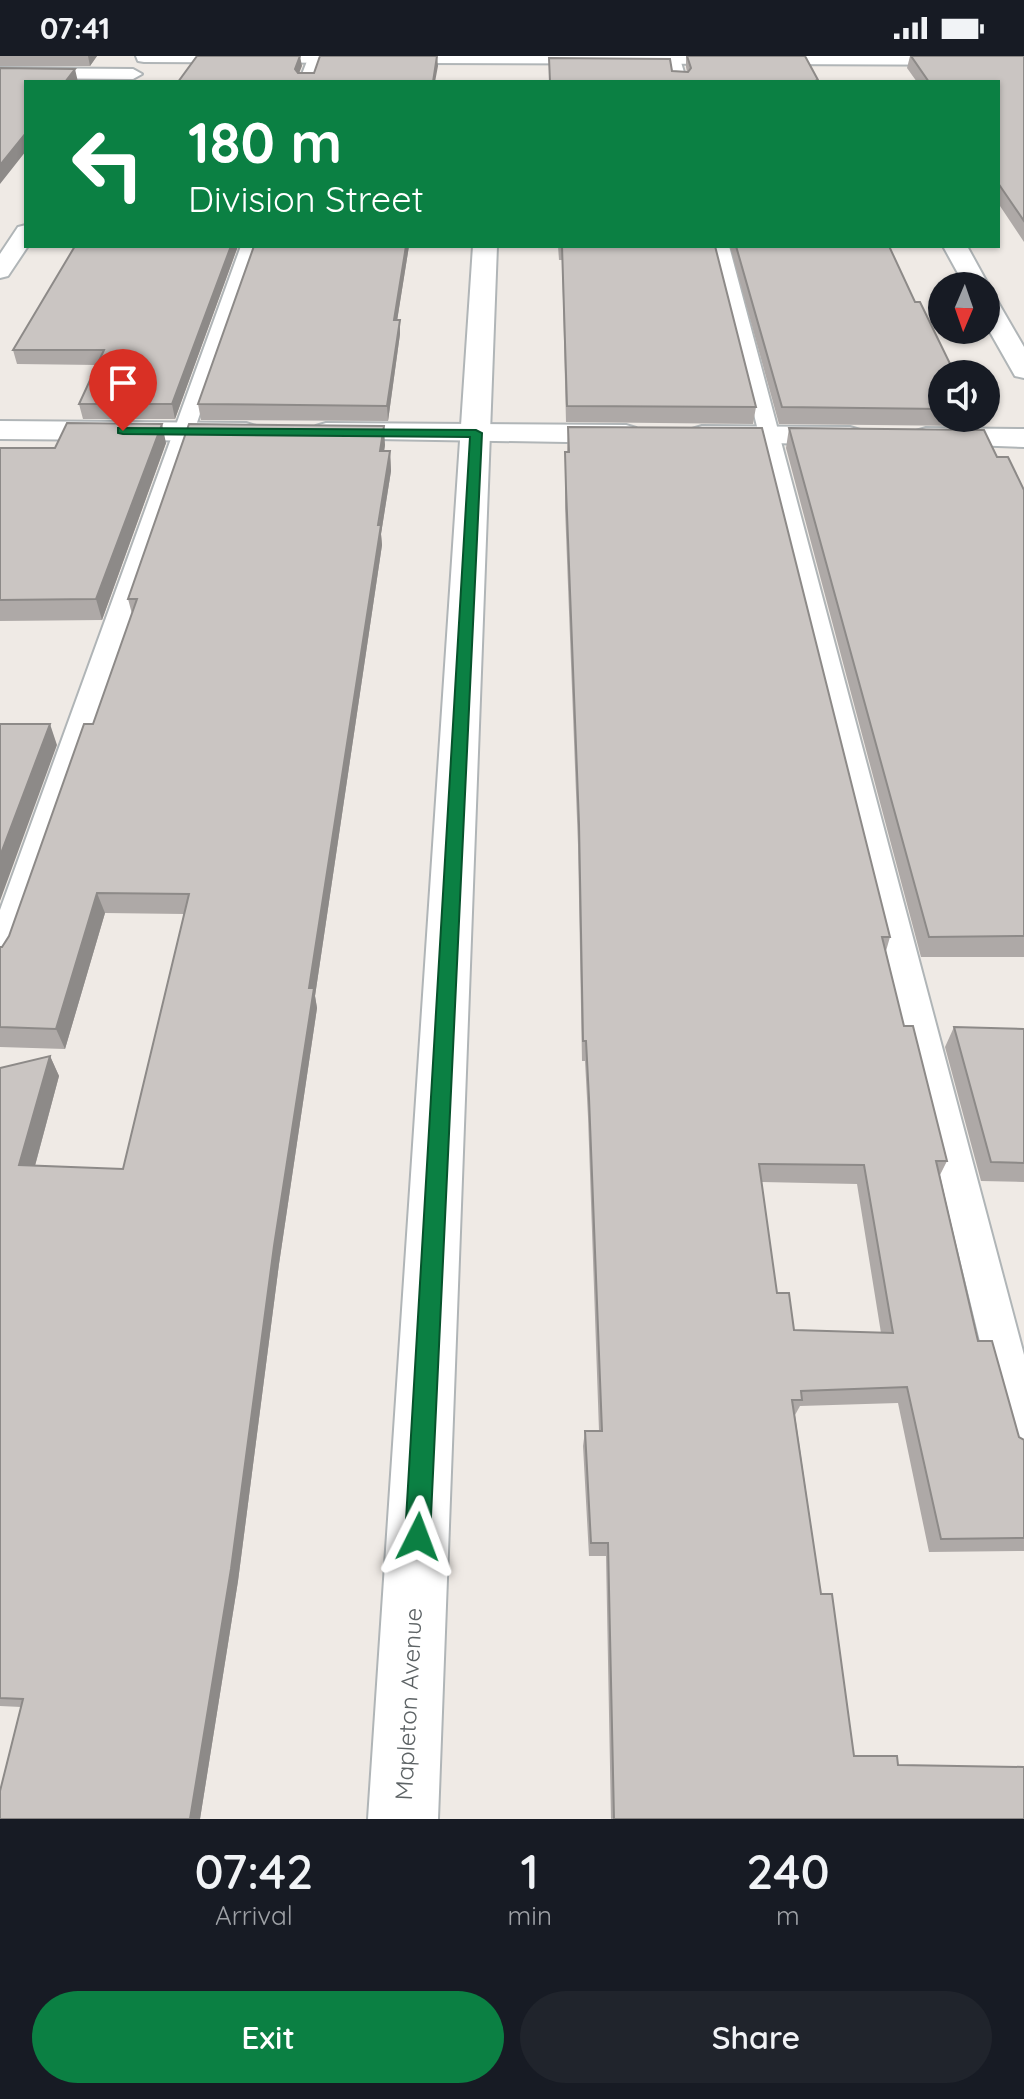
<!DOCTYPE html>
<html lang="en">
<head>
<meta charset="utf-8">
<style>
	body { margin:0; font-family:Quicksand,sans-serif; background:#20242c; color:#f1f3f6; height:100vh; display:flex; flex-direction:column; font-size:30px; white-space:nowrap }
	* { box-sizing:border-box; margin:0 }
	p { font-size:26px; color:#9ea1a6 }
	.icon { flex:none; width:44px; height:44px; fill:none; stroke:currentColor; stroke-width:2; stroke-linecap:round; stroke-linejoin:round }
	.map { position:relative; height:1763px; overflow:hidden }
	.drawer { display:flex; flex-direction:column; background:#171b24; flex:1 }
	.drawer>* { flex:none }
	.top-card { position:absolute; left:24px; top:24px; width:976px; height:168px; border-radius:0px; box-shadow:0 2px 6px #0004; background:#0b8043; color:#fff; overflow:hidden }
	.needle { width:52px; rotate:182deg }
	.fabs { position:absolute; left:928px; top:216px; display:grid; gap:16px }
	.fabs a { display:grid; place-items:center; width:72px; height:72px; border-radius:50%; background:#171b24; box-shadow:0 2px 6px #0004; font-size:40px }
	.pin { position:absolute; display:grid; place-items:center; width:68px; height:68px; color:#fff; margin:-82px -34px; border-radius:50% 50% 50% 0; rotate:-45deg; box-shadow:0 0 8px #0007 }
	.pin .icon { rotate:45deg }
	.me { position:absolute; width:88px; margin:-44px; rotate:3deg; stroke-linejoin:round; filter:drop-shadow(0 0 6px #0008) }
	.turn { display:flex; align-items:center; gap:28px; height:168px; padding:0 32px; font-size:36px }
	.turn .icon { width:104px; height:104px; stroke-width:2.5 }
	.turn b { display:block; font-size:56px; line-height:68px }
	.eta { display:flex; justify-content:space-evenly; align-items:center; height:136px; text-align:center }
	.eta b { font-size:48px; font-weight:600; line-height:56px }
	.primary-button { display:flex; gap:16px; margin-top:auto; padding:16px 32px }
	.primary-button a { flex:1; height:92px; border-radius:48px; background:#0b8043; color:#fff; font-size:32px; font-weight:600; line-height:92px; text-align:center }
	.primary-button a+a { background:#20242c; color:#f1f3f6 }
	.status { display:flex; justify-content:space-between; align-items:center; height:56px; padding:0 40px; background:#171b24; direction:ltr }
	.status svg { height:22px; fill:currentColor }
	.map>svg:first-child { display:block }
</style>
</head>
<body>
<div class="status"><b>07:41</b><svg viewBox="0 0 49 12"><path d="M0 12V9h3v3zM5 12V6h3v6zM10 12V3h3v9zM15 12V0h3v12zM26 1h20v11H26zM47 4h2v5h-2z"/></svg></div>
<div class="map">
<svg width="1024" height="1763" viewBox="0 0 1024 1763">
	<rect width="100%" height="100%" fill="#efeae5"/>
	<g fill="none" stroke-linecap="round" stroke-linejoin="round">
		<g stroke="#b0b5b7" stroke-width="4">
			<path id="service" d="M 309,0 L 321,1 L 313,26 L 299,26 Z
				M 670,0 L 680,3 L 687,26 L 673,26 Z
				M 241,190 L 257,190 L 16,899 L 11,908 L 0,911 L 0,854 Z
				M 713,190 L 729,190 L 1024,1299 L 1024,1401 L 1009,1395 L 1003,1380 Z"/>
		</g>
		<g stroke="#b0b5b7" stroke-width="4">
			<path id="minor" d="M 136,0 L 1024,0 L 1024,9 L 144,6 L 138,5 Z
				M 0,12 L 133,13 L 142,18 L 133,23 L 0,22 Z
				M 26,169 L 28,190 L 8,220 L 0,222 L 0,198 L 18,171 Z
				M 473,190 L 497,190 L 438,1763 L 368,1763 Z
				M 943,190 L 967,190 L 989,230 L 986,235 L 986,230 L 965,230 Z
				M 986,239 L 995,241 L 1024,291 L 1024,322 L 1015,320 L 986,269 Z"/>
		</g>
		<g stroke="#b0b5b7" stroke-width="4">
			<path id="tertiary" d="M 0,365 L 246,367 L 256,370 L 260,376 L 256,382 L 246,385 L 0,383 Z
				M 326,367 L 626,369 L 636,372 L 640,378 L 636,384 L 626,387 L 316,382 L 312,376 L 316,370 Z
				M 702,370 L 850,371 L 860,374 L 864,380 L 860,386 L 850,389 L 692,385 L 688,379 L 692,373 Z
				M 926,372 L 1024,373 L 1024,391 L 916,387 L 912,381 L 916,375 Z"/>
		</g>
		<use href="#service" fill="#fff" fill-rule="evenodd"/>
		<use href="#minor" fill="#fff" fill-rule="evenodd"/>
		<use href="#tertiary" fill="#fff" fill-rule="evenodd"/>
	</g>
	<path fill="#aea9a7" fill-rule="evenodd" d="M 0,0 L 97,0 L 90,10 L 0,10 Z
		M 686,0 L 805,0 L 818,26 L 549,26 L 549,2 L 687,16 L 686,11 Z
		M 910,0 L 1024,0 L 1024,186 L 998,147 L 998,26 L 917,26 L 907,12 Z
		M 238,190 L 175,363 L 83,363 L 79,348 L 98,309 L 17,308 L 13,294 Z
		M 254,190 L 409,190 L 397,264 L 400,278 L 388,365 L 201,364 L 198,348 Z
		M 558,190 L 715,190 L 756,351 L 753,368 L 566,366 L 562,204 L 559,204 Z
		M 730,190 L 889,190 L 942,318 L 942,362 L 969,362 L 967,370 L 779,368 Z
		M 568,371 L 890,881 L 886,895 L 904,970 L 947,1105 L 940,1119 L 978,1285 L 1019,1381 L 1024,1384 L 1024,1495 L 929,1496 L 898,1347 L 800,1350 L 795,1359 L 821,1538 L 854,1700 L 898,1709 L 1024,1763 L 611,1763 L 606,1500 L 589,1500 L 583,1390 L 585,1375 L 599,1375 L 588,1061 L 585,1005 L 582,1005 L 578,789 L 565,452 L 565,396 L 567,396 ZM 761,1126 L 857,1128 L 881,1277 L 794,1274 L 777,1237 Z
		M 789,372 L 997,401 L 1024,434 L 1024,901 L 921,901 L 786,392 Z
		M 166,387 L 102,564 L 0,565 L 0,392 L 55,392 Z
		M 385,389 L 384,395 L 390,395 L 391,415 L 381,478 L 382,489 L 315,940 L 317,952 L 279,1208 L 238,1525 L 200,1763 L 0,1763 L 21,1651 L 0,1650 L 0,1012 L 50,1000 L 59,1020 L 35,1110 L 123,1113 L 184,858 L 105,857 L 65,993 L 0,991 L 0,891 L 2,891 L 9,880 L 93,668 L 132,558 L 128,543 Z
		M 954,971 L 1024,973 L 1024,1126 L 981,1125 L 945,991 Z"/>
	<path fill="#8d8a88" d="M 88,0 L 97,0 L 90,10 Z
		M 300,0 L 302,10 L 296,25 L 295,13 Z
		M 437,0 L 438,10 L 435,26 L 433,26 Z
		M 75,13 L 78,26 L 65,26 Z
		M 26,77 L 26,95 L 0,128 L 0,109 Z
		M 231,190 L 238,190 L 175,363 L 172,348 Z
		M 406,190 L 409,190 L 395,278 L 394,264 Z
		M 400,264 L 400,278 L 388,365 L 387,350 Z
		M 162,368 L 166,387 L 102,564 L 96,543 Z
		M 384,370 L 385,389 L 381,415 L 380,395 Z
		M 390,395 L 391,415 L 381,478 L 382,489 L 315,940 L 317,952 L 279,1208 L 238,1525 L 200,1763 L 190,1763 L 274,1190 L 309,932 Z
		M 50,668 L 57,689 L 0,845 L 0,800 Z
		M 97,837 L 105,857 L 65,993 L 56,973 Z
		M 50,1000 L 59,1020 L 30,1128 L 19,1109 Z"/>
	<path fill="#cac5c2" stroke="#8d8a88" stroke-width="2" fill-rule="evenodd" d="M 197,0 L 300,0 L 295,13 L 298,17 L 314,17 L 320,0 L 437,0 L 433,26 L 178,26 Z
		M 687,0 L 805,0 L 818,24 L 812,26 L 550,26 L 549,2 L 670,3 L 672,15 L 688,16 L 691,12 Z
		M 911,0 L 1024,0 L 1024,165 L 998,127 L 998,26 L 929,26 Z
		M 0,12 L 75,13 L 65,26 L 26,26 L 26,77 L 0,109 Z
		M 75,190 L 231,190 L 172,348 L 79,348 L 104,294 L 13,294 Z
		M 254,190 L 406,190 L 394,264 L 400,264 L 387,350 L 198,348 Z
		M 562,190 L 715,190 L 756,351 L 567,350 Z
		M 736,190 L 889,190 L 915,246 L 920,246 L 955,318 L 942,318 L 942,353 L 782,351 Z
		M 67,367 L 162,368 L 96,543 L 0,544 L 0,392 L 55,392 Z
		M 189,368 L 384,370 L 380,395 L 390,395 L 378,469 L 381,469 L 309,932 L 314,932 L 274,1190 L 231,1513 L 190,1763 L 0,1763 L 0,1735 L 23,1643 L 0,1642 L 0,1012 L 50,1000 L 19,1109 L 123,1113 L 189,838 L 97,837 L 56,973 L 0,971 L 0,891 L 2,891 L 9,880 L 84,668 L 93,668 L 137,543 L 128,543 Z
		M 568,371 L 762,372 L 890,881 L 882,881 L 904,970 L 913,970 L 947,1105 L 936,1105 L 978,1285 L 992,1285 L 1019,1381 L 1024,1384 L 1024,1482 L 941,1483 L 907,1331 L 801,1335 L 802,1344 L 792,1344 L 821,1538 L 832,1538 L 854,1700 L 897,1700 L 898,1709 L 1024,1711 L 1024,1763 L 614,1763 L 608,1487 L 591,1487 L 585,1375 L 602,1375 L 589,1042 L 586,985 L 583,985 L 579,768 L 566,432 L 565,396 L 569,396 ZM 759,1108 L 864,1109 L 893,1277 L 794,1274 L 789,1237 L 777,1237 Z
		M 789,372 L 984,374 L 997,401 L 1008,401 L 1024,434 L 1024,880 L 929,881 Z
		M 0,668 L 50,668 L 0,800 Z
		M 954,971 L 1024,973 L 1024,1107 L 991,1106 Z"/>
	<path fill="#0b8043" stroke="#07532c" stroke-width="2" d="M 118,372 L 476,374 L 482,377 L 430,1481 L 427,1490 L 418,1494 L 409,1490 L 405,1481 L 470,381 L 123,378 L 118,377 Z"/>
	<g text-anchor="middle" stroke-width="7" stroke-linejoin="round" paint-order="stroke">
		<g font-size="24" fill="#5d6365" stroke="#fff">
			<text transform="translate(409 1648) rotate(-87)" y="8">Mapleton Avenue</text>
		</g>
	</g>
</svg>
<div class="fabs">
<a><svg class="needle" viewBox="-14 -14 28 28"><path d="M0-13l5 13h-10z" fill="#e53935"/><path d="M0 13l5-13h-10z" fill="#9ea1a6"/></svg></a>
<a><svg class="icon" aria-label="sound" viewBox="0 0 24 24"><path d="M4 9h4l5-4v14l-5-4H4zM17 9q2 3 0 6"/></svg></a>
</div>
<div class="pin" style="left:123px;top:375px;background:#d93025"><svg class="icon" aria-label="arrive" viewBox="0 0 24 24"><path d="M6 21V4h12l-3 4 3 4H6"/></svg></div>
<svg class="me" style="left:418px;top:1481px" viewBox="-20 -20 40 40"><path d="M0-17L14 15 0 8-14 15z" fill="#0b8043" stroke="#fff" stroke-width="4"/></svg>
<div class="top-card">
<div class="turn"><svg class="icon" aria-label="left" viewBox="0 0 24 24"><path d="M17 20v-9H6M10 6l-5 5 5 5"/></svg><div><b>180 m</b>Division Street</div></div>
</div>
</div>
<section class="drawer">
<div class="eta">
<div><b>07:42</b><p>Arrival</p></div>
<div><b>1</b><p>min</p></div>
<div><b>240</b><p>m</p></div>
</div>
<div class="primary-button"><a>Exit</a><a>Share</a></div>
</section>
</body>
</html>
